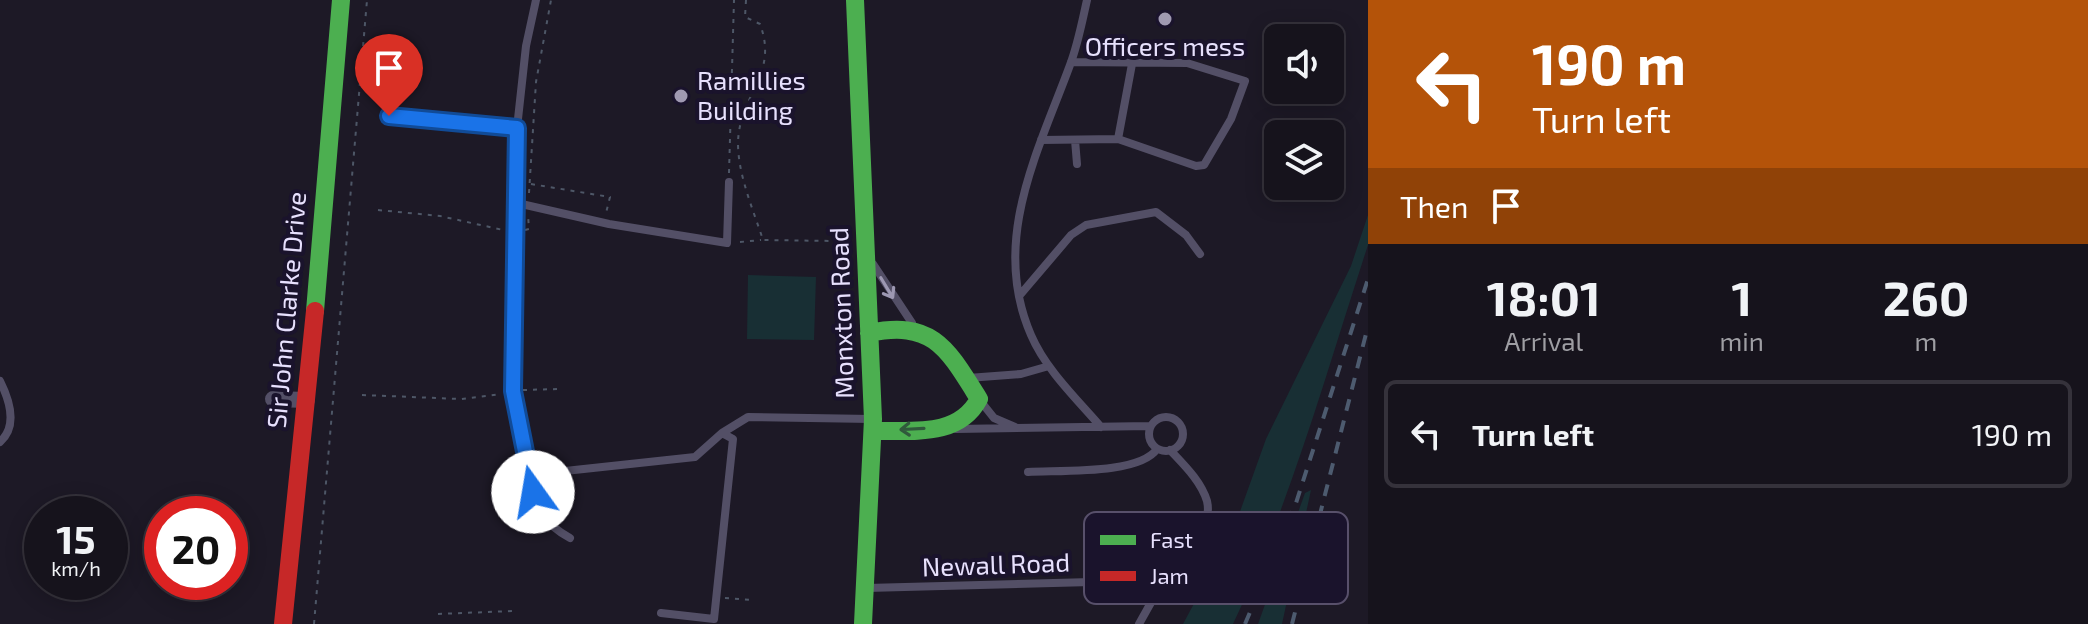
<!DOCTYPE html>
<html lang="en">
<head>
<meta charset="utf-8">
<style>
	body { margin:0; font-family:"Exo 2",sans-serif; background:#1f1c25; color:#f1f3f6; height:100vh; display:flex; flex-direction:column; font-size:30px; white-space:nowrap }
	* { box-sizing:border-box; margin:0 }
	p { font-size:26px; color:#9e9ea3 }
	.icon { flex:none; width:44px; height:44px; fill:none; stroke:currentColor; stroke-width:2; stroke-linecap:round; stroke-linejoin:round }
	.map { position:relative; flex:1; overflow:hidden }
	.side { display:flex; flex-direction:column; background:#16131c; width:720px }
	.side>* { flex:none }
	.hud { background:#b45309; color:#fff; overflow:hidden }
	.fabs { position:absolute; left:1264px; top:24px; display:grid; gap:16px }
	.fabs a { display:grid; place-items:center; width:80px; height:80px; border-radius:12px; background:#16131c; box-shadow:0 4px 20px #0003,0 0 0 2px #35323b; font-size:40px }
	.speed { position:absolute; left:24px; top:496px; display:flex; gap:16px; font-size:40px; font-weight:700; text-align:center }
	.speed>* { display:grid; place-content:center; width:104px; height:104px; border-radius:50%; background:#16131c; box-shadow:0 4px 20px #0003,0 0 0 2px #35323b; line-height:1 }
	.speed small { font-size:20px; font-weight:400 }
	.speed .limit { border:12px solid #d22; background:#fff; color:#111 }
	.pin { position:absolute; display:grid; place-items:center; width:68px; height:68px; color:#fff; margin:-82px -34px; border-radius:50% 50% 50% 0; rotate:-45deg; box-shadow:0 0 8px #0007 }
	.pin .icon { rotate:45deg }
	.me { position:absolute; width:88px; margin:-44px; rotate:347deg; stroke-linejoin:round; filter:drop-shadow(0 0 6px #0008) }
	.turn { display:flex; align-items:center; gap:28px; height:168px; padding:0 32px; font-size:36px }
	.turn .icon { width:104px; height:104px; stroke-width:2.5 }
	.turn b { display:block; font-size:56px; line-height:68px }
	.then { display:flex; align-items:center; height:76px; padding:0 32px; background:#0003; gap:16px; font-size:30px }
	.eta { display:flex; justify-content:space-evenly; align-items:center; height:136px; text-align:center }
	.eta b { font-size:48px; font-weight:700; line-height:56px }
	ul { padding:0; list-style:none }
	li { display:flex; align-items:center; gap:24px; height:108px; margin:0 16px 12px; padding:0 16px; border:4px solid #35323b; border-radius:12px }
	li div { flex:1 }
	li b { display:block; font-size:30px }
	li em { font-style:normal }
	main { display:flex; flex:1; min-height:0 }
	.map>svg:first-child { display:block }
</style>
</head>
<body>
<main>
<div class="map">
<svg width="1368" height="624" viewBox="0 0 1368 624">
	<rect width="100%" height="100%" fill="#1d1926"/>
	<path fill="#182f34" d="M 1368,215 L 1368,245 C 1326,373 1291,502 1233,624 L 1183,624 L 1233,531 L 1266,439 L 1351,266 Z
		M 748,275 L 816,277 L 814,340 L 747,339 Z
		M 1311,490 L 1282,624 L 1258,624 L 1305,493 Z"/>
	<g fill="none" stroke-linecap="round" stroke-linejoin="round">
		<path stroke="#4e5767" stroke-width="2" stroke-dasharray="4 6" stroke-linecap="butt" d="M 746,0 L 745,17 L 760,24 C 779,75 739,94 738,143 C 738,175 753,209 763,240 L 835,241
			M 729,173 L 734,0
			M 531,184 L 610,197 L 606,213
			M 529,193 L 536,82 L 551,0
			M 378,210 L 440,216 L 503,230
			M 525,230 L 529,229 L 528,215
			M 740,242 L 761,240
			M 523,390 L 558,389
			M 362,395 L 461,399 L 501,394
			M 725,598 L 752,600
			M 438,614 L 512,611
			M 314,624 L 367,0"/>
		<path stroke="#534f66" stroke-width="8" d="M 536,0 L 526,46 L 517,128 L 513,391 L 528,475 L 695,457 L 722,433 L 733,439 L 714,619 L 661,613
			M 1087,0 C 1082,22 1078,44 1070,65 C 1038,152 990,241 1031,335 C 1046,370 1077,399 1101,427
			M 389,116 L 517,128
			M 1118,139 L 1132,64
			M 1041,140 L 1118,139 L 1196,166 L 1204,165 L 1231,119 L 1245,81 L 1187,63 L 1071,62
			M 1075,140 L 1077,164
			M 517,203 L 609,224 L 727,243 L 729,182
			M 873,264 L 912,323
			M 1020,295 L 1071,235 L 1086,225 L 1156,212 L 1186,235 L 1200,254
			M 968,378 L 1021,374 L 1049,366
			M 0,381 C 10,401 18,426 0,442
			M 982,403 L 994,418 L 1015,427
			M1149 434a17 17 0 1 1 34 0a17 17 0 1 1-34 0Z
			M 956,429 L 1150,426
			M 722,433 L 748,417 L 872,419
			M 1028,472 C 1059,470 1139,475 1157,449
			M 528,475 C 537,505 540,522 570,538
			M 867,588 L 1129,581 C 1142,580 1155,580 1166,574 C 1187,560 1213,527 1207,501 C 1201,481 1184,465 1170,450
			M 1139,624 L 1167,574"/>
		<path stroke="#534f66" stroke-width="16" d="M 273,399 L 307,400"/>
		<path stroke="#4caf50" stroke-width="18" d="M 855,0 L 873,419 L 863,624
			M 315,311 L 341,0
			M 869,333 C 933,320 947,348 979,399 C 958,438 912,430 873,431"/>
		<path stroke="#c62828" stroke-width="18" d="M 283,624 L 315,311"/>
		<path stroke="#4d5b6f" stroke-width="4" stroke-dasharray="12 10" stroke-linecap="butt" d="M 1245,624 L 1296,503 L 1368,279
			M 1292,624 L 1368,326"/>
	</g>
	<defs><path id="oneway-shaft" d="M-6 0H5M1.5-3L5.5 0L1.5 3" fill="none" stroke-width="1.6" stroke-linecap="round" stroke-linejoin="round" transform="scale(2)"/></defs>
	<use stroke="#9d98b2" href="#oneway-shaft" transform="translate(887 288) rotate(59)"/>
	<use stroke="#30593c" href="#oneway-shaft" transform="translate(912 429) rotate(177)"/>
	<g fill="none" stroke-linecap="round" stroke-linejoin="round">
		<g stroke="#114b97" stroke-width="20">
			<path id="route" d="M 389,116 L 517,128 L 513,391 L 533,492"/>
		</g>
		<use href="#route" stroke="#1a73e8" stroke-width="14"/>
	</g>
	<g fill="#a09ab2" stroke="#1a132c" stroke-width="3">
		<circle cx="1165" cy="19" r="8"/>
		<circle cx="681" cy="96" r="8"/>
	</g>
	<g text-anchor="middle" stroke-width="8" stroke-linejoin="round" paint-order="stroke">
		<g font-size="26" fill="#e7e0fd" stroke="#1a132c">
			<text x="1165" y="56">Officers mess</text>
			<text x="697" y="90" text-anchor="start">Ramillies<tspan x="697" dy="30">Building</tspan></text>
		</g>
		<g font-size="26" fill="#e7e0fd" stroke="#1a132c">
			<text transform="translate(287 310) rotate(-85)" y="9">Sir John Clarke Drive</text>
			<text transform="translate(842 313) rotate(-92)" y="9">Monxton Road</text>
			<text transform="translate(996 565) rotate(-2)" y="9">Newall Road</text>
		</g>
	</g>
	<rect x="1084" y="512" width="264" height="92" rx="12" fill="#1a132c" stroke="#58506b" stroke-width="2"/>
	<rect x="1100" y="535" width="36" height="10" fill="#4caf50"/>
	<rect x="1100" y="571" width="36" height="10" fill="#c62828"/>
	<g font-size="22" fill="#e7e0fd">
		<text x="1150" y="548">Fast</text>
		<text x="1150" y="584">Jam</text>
	</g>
</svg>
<div class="fabs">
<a><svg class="icon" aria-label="sound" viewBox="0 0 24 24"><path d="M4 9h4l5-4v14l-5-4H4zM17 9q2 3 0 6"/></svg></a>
<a><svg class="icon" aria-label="layers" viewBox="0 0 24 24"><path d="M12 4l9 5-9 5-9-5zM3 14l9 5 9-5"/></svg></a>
</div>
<div class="speed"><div>15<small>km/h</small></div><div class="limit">20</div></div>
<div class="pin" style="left:389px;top:116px;background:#d93025"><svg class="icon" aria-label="arrive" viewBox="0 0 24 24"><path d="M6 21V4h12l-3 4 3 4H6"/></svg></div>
<svg class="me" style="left:533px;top:492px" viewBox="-20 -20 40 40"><circle r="19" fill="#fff"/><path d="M0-13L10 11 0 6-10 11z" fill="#1a73e8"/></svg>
</div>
<section class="side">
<div class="hud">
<div class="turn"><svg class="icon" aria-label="left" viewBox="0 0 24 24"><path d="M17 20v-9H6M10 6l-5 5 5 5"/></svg><div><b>190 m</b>Turn left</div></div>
<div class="then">Then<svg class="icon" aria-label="arrive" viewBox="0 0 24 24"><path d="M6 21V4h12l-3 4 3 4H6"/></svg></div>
</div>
<div class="eta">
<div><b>18:01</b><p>Arrival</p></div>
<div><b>1</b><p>min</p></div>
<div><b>260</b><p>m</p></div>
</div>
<ul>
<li><svg class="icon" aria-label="left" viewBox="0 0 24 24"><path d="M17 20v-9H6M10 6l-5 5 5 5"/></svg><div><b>Turn left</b></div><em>190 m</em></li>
</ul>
</section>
</main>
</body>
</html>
